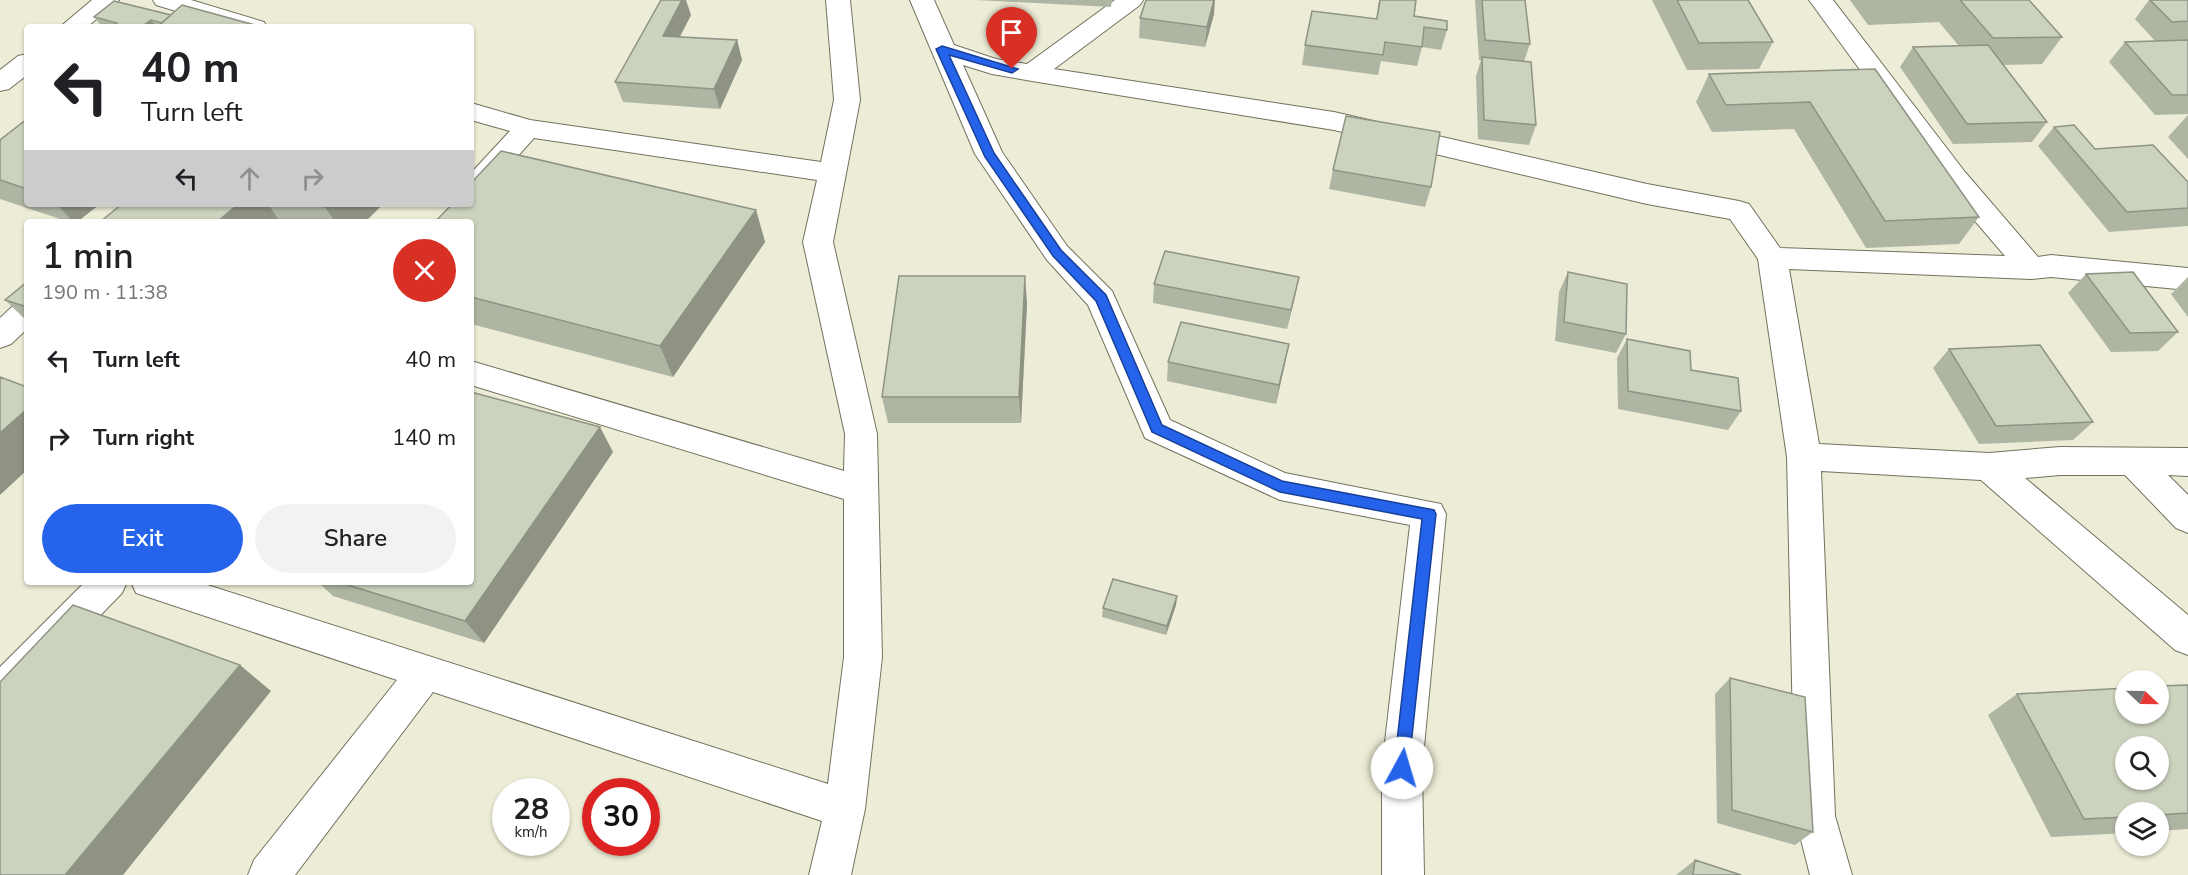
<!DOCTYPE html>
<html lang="en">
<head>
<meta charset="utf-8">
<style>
	body { margin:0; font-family:"Nunito Sans",sans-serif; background:#f2f2f2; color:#202124; height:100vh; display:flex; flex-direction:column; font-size:22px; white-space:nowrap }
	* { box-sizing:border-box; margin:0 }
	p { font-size:20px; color:#757577 }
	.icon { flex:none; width:33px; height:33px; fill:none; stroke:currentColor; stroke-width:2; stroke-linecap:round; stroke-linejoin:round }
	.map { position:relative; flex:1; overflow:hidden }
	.drawer { position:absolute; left:24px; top:219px; width:450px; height:366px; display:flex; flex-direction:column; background:#fff; border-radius:6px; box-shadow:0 2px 4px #0004 }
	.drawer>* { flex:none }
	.banner { position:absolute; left:24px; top:24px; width:450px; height:183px; border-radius:6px; box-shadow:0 2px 4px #0004; background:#fff; color:#202124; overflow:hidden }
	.needle { width:39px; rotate:112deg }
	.fabs { position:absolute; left:2115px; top:670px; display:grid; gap:12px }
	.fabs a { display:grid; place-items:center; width:54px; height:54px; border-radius:50%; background:#fff; box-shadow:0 2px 4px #0004; font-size:30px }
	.speed { position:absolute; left:492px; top:778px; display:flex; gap:12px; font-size:30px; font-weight:700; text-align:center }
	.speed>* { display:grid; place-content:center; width:78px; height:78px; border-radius:50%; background:#fff; box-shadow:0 2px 4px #0004; line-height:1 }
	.speed small { font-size:15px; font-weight:400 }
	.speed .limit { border:9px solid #d22; background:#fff; color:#111 }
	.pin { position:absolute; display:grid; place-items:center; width:51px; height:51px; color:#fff; margin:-62px -26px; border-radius:50% 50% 50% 0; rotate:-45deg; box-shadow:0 0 6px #0007 }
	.pin .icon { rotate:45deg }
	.me { position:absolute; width:66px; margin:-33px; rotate:6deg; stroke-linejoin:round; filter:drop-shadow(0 0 4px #0008) }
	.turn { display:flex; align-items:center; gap:21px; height:126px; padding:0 18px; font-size:27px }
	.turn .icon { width:78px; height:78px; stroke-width:2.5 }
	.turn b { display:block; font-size:42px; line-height:51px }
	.lanes { display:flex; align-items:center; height:57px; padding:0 18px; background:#0003; justify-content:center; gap:30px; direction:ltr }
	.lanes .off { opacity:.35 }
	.round { display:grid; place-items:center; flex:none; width:63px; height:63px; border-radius:32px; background:#f2f2f2 }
	.overview { display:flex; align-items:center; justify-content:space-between; height:102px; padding:0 18px }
	h1 { font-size:36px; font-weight:600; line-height:45px }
	.button { display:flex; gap:12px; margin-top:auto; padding:12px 18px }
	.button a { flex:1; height:69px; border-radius:36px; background:#2563eb; color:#fff; font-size:24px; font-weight:600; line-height:69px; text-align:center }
	.button a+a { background:#f2f2f2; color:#202124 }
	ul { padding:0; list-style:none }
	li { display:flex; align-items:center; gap:18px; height:78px; padding:0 18px }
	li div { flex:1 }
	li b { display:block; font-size:22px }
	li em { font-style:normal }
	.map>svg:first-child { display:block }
</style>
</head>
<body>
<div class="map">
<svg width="2188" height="875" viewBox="0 0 2188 875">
	<rect width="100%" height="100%" fill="#edecd6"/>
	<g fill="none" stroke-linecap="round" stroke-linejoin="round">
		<g stroke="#73725f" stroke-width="2">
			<path id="street" d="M 92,0 L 119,0 L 87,27 L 60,27 Z
				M 153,0 L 191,0 L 264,22 L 267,27 L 229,27 L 156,5 Z
				M 826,0 L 850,0 L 860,100 L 833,242 L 877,434 L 882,657 L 865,809 L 851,875 L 809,875 L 822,821 L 433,692 L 295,875 L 248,875 L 254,860 L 397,680 L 136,593 L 131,582 L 198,582 L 828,784 L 844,657 L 844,499 L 471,385 L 471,361 L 844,471 L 845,434 L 803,242 L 817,180 L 534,138 L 481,197 L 471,199 L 471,173 L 510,131 L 471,120 L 471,103 L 530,120 L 821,162 L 834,100 Z
				M 910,0 L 934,0 L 954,45 L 996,59 L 1027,64 L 1115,0 L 1143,0 L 1140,5 L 1054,69 L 1334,112 L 1647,184 L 1739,201 L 1749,204 L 1780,248 L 2005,256 L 1945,186 L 1809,0 L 1833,0 L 1965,172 L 2038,257 L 2051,255 L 2188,268 L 2188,290 L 2051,277 L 2031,279 L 1789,269 L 1819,444 L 1989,453 L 2060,447 L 2188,448 L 2188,476 L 2168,475 L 2188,495 L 2188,533 L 2176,528 L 2125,475 L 2060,475 L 2025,478 L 2188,615 L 2188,655 L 2175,650 L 1981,480 L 1821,471 L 1835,816 L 1852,875 L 1810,875 L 1795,816 L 1787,457 L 1758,259 L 1730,219 L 1647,204 L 1334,130 L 1032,81 L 992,74 L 963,65 L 1002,152 L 1067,246 L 1112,291 L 1170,420 L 1285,473 L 1441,504 L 1446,514 L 1422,768 L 1424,875 L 1382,875 L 1382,768 L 1410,525 L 1280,500 L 1145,438 L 1088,305 L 1047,260 L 975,154 Z
				M 27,54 L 27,75 L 9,89 L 0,91 L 0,70 L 18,56 Z
				M 27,300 L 27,329 L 11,344 L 0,348 L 0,318 L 16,303 Z
				M 85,582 L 127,582 L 122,593 L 13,705 L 0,711 L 0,667 Z"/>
		</g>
		<use href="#street" fill="#fff" fill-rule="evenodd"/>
	</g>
	<path fill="#afb5a3" d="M 975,0 L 1112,0 L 1111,7 Z
		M 1379,0 L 1416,0 L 1414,16 L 1447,30 L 1441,50 L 1422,47 L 1417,66 L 1381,61 L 1378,75 L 1302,65 L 1305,45 L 1376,19 Z
		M 1475,0 L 1525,0 L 1530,44 L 1524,61 L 1536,125 L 1529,145 L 1478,139 L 1476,76 L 1481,60 L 1479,60 Z
		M 1652,0 L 1748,0 L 1773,42 L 1759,69 L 1687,70 Z
		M 1850,0 L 2029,0 L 2062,37 L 2042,64 L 2003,65 L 2047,122 L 2032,142 L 1953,144 L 1900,67 L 1913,47 L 1959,46 L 1939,22 L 1868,25 Z
		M 2149,0 L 2188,0 L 2188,114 L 2155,115 L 2109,62 L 2125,42 L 2155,41 L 2135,19 Z
		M 1214,14 L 1205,47 L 1139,38 L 1140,18 Z
		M 171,15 L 262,27 L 263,27 L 102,27 L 94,17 Z
		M 691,15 L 680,37 L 737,40 L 742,60 L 720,109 L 623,102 L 615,82 Z
		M 1875,69 L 1979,217 L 1959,244 L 1866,248 L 1794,129 L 1712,132 L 1696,102 L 1709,74 Z
		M 2188,115 L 2188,159 L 2168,137 Z
		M 27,119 L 27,204 L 100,204 L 77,222 L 69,222 L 0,199 L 0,140 Z
		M 2054,127 L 2095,149 L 2188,182 L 2188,226 L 2109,232 L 2038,146 Z
		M 1333,170 L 1431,187 L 1425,207 L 1329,189 Z
		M 122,204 L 383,204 L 365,222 L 287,222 L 279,220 Z
		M 756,210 L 765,242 L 673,377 L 471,324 L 471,222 Z
		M 1568,272 L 1626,334 L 1616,353 L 1555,341 L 1559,292 Z
		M 2086,274 L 2178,332 L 2158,351 L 2111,352 L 2068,293 Z
		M 2188,277 L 2188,317 L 2171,294 Z
		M 27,282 L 27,321 L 5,300 Z
		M 1154,284 L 1295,296 L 1287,329 L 1153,303 Z
		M 1027,303 L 1021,423 L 888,423 L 882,397 Z
		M 1627,339 L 1691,370 L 1741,411 L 1728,430 L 1618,409 L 1617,358 Z
		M 1949,349 L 2093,422 L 2073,440 L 1979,444 L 1933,368 Z
		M 1168,362 L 1285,363 L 1276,404 L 1167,381 Z
		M 613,452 L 484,643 L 333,596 L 318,582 L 471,582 Z
		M 1177,596 L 1176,605 L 1166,635 L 1102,617 L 1103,608 Z
		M 1730,678 L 1813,832 L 1795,845 L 1717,823 L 1715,694 Z
		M 2188,685 L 2188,829 L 2158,831 L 2158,813 L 2126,813 L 2126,833 L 2051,837 L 1988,715 L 2017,694 Z
		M 1695,860 L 1741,875 L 1676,875 Z"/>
	<path fill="#8e9384" d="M 682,0 L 686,0 L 691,15 L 670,55 L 663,36 Z
		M 1214,0 L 1215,0 L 1214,14 L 1205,47 L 1207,27 Z
		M 151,20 L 156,27 L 141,27 Z
		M 737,40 L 742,60 L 720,109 L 714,89 Z
		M 57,204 L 100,204 L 77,222 L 73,222 Z
		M 238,204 L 268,204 L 279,220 L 277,222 L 217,222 Z
		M 329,204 L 383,204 L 365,222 L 335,222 L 325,207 Z
		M 756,210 L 765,242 L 673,377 L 660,346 Z
		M 1025,276 L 1027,303 L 1021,423 L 1019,397 Z
		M 1299,277 L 1295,296 L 1287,329 L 1291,310 Z
		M 1289,344 L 1285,363 L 1276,404 L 1279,385 Z
		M 27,409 L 27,460 L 25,461 L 27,463 L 27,470 L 0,495 L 0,433 Z
		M 600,427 L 613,452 L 484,643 L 465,621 Z
		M 1177,596 L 1176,605 L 1166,635 L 1167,626 Z
		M 240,665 L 271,691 L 123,875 L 65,875 Z"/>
	<path fill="#cbd2bd" stroke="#8e9384" stroke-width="1.5" fill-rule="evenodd" d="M 661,0 L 682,0 L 663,36 L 737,40 L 714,89 L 615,82 Z
		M 1146,0 L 1214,0 L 1207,27 L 1140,18 Z
		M 1380,0 L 1416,0 L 1414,16 L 1447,21 L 1447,30 L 1424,27 L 1422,47 L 1385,42 L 1383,55 L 1305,45 L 1312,11 L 1377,19 Z
		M 1482,0 L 1525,0 L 1530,44 L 1485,40 Z
		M 1677,0 L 1748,0 L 1773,42 L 1699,43 Z
		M 1960,0 L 2029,0 L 2062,37 L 1993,38 Z
		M 2150,0 L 2188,0 L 2188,21 L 2172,22 Z
		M 114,1 L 171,15 L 162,23 L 151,20 L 141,27 L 116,27 L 113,26 L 117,23 L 94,17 Z
		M 182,5 L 262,27 L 157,27 Z
		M 2188,40 L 2188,95 L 2172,95 L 2125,42 Z
		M 1988,45 L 2047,122 L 1967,124 L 1913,47 Z
		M 1482,57 L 1531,62 L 1536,125 L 1484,120 Z
		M 1875,69 L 1979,217 L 1885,221 L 1810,102 L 1726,105 L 1709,74 Z
		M 1346,116 L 1440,132 L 1431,187 L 1333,170 Z
		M 27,119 L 27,189 L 0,180 L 0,140 Z
		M 2074,125 L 2095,149 L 2153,145 L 2188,182 L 2188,208 L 2127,212 L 2054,127 Z
		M 501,151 L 756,210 L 660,346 L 471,297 L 471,222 L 435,222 L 452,204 L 471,204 L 471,183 Z
		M 122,204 L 238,204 L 217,222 L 100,222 Z
		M 314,204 L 329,204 L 325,207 Z
		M 1165,251 L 1299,277 L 1291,310 L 1154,284 Z
		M 1568,272 L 1627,284 L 1626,334 L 1564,322 Z
		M 2133,272 L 2178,332 L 2130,333 L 2086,274 Z
		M 899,276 L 1025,276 L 1019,397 L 882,397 Z
		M 27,282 L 27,307 L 5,300 Z
		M 1181,322 L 1289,344 L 1279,385 L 1168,362 Z
		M 1627,339 L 1690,351 L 1691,370 L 1738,378 L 1741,411 L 1628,391 Z
		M 2040,345 L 2093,422 L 1996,426 L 1949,349 Z
		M 0,377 L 27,387 L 27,409 L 0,433 Z
		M 471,392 L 600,427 L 465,621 L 338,582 L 471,582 Z
		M 1113,579 L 1177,596 L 1167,626 L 1103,608 Z
		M 73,605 L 240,665 L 65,875 L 0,875 L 0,682 Z
		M 1730,678 L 1805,697 L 1813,832 L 1732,810 Z
		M 2188,685 L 2188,813 L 2158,815 L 2158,813 L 2126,813 L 2126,817 L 2084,819 L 2017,694 L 2126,688 L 2126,714 L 2158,714 L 2158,686 ZM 2126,747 L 2158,747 L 2158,780 L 2126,780 Z
		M 1695,860 L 1741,875 L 1693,875 Z"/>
	<path fill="#2563eb" stroke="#184099" stroke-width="1.5" d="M 942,46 L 1018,69 L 1012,73 L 949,55 L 994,153 L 1061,250 L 1106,295 L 1162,425 L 1282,481 L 1434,510 L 1436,514 L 1408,773 L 1402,776 L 1397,773 L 1394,768 L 1422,519 L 1280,492 L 1152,432 L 1096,301 L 1053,256 L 985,157 L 936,49 Z"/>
</svg>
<div class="fabs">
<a><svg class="needle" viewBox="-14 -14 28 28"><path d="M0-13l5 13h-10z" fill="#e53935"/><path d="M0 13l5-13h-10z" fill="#757577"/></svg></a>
<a><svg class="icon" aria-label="search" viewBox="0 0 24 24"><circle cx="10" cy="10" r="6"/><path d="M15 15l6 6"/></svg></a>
<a><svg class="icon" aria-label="layers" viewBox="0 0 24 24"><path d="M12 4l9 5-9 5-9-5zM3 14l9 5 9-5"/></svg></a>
</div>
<div class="speed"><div>28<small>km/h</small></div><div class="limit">30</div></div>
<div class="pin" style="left:1012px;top:69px;background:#d93025"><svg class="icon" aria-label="arrive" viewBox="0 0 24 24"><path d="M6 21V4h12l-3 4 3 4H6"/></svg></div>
<svg class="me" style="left:1402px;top:768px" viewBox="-20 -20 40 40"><circle r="19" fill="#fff"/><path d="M0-13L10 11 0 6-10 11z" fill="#2563eb"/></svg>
<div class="banner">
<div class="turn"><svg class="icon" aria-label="left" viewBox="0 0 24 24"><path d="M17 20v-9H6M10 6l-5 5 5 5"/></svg><div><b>40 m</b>Turn left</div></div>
<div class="lanes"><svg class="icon" aria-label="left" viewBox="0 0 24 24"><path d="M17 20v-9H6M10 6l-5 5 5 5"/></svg><svg class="icon off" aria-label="ahead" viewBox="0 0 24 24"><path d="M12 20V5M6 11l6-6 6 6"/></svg><svg class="icon off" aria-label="right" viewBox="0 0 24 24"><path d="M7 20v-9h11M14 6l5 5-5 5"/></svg></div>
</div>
<section class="drawer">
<div class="overview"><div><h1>1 min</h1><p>190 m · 11:38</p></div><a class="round" style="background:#d93025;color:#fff"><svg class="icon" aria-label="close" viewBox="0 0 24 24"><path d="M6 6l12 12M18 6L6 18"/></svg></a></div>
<ul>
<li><svg class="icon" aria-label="left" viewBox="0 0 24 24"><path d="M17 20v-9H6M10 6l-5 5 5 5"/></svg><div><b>Turn left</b></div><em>40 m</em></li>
<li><svg class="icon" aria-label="right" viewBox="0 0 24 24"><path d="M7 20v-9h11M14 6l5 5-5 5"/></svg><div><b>Turn right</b></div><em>140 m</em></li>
</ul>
<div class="button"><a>Exit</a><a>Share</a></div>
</section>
</div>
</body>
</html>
